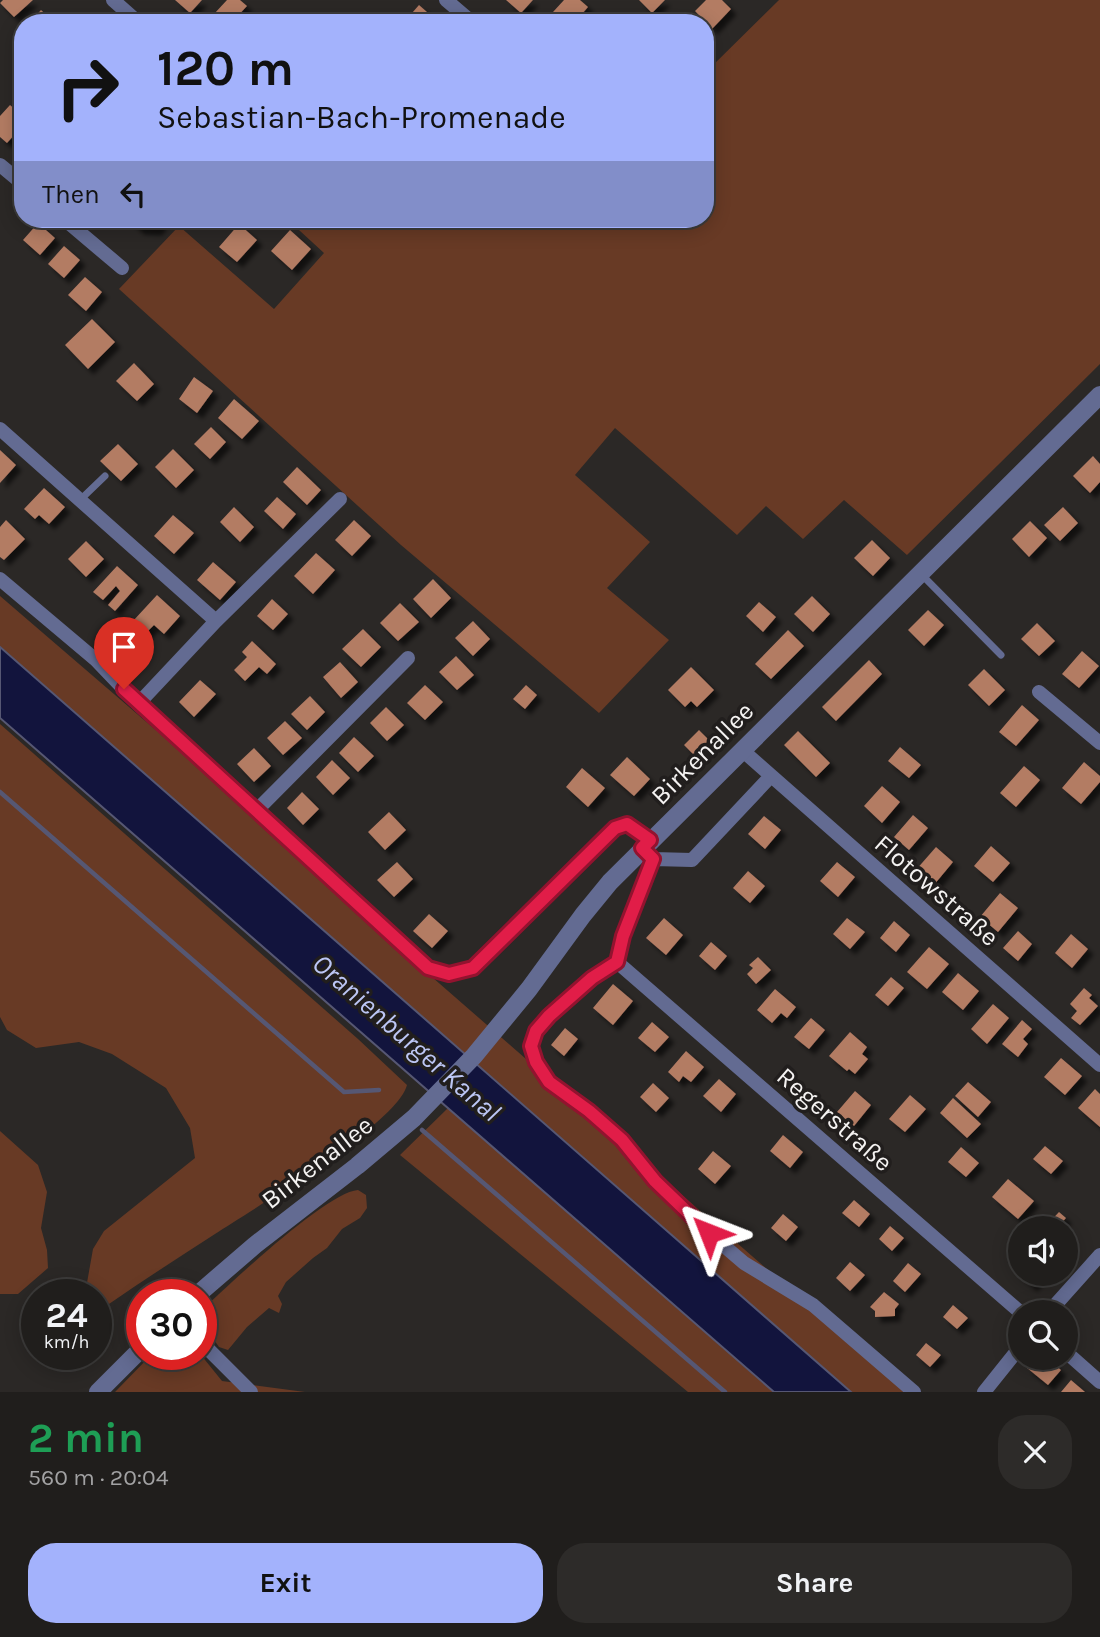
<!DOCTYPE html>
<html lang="en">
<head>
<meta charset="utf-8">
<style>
	body { margin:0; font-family:Karla,sans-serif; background:#2d2b29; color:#f1f3f6; height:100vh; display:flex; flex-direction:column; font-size:26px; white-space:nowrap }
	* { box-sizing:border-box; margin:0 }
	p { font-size:23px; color:#a2a2a3 }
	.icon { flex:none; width:38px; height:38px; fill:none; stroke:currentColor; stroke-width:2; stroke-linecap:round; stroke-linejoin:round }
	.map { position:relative; height:1392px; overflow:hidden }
	.drawer { display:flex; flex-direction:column; background:#201e1c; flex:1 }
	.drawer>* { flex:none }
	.top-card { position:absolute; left:14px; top:14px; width:700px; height:214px; border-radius:28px; box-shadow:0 4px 18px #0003,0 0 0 2px #3d3c3b; background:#a3b2fc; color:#111; overflow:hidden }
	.tools { position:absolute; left:1008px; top:1216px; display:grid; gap:14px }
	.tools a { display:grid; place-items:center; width:70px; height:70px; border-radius:50%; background:#201e1c; box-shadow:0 4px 18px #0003,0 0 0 2px #3d3c3b; font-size:35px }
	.speed { position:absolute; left:21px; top:1279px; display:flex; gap:14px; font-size:35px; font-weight:700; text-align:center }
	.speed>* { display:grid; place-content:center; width:91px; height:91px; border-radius:50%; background:#201e1c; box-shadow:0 4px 18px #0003,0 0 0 2px #3d3c3b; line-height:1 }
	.speed small { font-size:18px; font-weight:400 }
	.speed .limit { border:10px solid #d22; background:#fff; color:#111 }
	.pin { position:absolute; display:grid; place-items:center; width:60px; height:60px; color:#fff; margin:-72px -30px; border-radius:50% 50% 50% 0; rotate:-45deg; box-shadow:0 0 7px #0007 }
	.pin .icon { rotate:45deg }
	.me { position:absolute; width:77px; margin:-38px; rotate:315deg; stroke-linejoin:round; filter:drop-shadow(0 0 5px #0008) }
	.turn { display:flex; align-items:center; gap:24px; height:147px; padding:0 28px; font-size:32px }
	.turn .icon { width:91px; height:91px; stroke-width:2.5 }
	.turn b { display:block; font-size:49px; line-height:60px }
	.then { display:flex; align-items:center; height:66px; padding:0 28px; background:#0003; gap:14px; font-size:26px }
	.round { display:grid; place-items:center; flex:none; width:74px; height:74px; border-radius:28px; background:#2d2b29 }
	.head { display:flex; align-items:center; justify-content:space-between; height:119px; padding:0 28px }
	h1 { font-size:42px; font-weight:700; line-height:52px; color:#1e9e55 }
	.primary-button { display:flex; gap:14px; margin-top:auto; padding:14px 28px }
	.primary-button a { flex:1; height:80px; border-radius:28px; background:#a3b2fc; color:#111; font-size:28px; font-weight:700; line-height:80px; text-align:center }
	.primary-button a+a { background:#2d2b29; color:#f1f3f6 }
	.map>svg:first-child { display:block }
</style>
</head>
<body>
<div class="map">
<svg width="1100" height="1392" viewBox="0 0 1100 1392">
	<defs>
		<filter id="shadow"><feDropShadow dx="5.5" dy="5.5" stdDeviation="2" flood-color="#0009"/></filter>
	</defs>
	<rect width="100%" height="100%" fill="#2b2826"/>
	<path fill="#683a25" d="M 779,0 L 1100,0 L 1100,364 L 907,555 L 844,500 L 803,539 L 766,506 L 737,535 L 615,428 L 575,475 L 650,542 L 607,588 L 669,640 L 599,713 L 401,545 L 119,289 L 179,226 L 274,309 L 324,253 L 287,219 L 705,219 L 705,73 Z
		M 0,596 L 193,762 L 315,875 L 908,1392 L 851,1392 L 0,647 Z
		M 0,724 L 358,1039 L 407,1085 C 398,1123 253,1209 215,1234 C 179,1257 144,1280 109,1304 L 96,1299 L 96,1295 L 85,1294 L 93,1249 L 104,1231 L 195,1158 L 190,1128 L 166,1088 L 112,1054 L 79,1042 L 36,1048 L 7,1030 L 0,1017 Z
		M 448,1108 L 774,1392 L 688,1392 L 400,1155 Z
		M 0,1131 L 38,1165 L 47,1192 L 41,1228 L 47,1250 L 48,1268 L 18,1294 L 0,1294 Z
		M 358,1190 L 366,1195 L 367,1208 L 360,1218 L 342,1229 L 327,1248 L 313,1258 L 286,1282 L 278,1296 L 282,1304 L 279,1313 L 269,1308 L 247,1327 L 228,1350 L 219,1347 L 205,1327 L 206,1306 C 232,1282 327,1192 358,1190 Z
		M 152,1354 L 201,1355 L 222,1381 L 305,1392 L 115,1392 Z"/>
	<path fill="#12143d" stroke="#565773" stroke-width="2" d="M 0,647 L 851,1392 L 774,1392 L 0,718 Z"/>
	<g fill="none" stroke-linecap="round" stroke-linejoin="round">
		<path stroke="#565773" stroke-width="4.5" d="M 0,792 L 344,1092 L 379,1090
			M 422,1130 L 725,1392"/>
	</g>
	<path fill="#b37b64" filter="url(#shadow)" d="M 3,0 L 33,0 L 14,17 L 0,3 Z
		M 175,0 L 202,0 L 190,13 Z
		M 227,0 L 240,0 L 247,6 L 231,23 L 224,23 L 214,14 Z
		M 506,0 L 533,0 L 521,13 Z
		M 564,0 L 580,0 L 588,7 L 574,23 L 565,23 L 553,12 Z
		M 639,0 L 665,0 L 652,13 Z
		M 706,0 L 722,0 L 731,9 L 712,29 L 695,11 Z
		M 419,5 L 435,19 L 431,23 L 408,23 L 405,21 Z
		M 41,10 L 55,23 L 29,23 Z
		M 10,105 L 23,116 L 23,125 L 7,143 L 0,137 L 0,116 Z
		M 128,219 L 160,219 L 158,221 L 162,224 L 156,230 L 139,229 Z
		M 38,223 L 55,238 L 40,255 L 23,240 Z
		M 239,224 L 257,240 L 237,262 L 219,247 Z
		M 290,230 L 311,249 L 292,270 L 271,251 Z
		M 64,246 L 80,260 L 64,278 L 48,264 Z
		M 85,277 L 102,292 L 86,311 L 68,295 Z
		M 92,319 L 115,342 L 88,369 L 65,345 Z
		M 134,363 L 154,384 L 137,401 L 116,381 Z
		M 194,377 L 213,391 L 197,413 L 179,399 Z
		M 234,399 L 259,421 L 242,439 L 218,418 Z
		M 211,427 L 226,442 L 210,459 L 194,444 Z
		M 118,444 L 138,464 L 121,481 L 100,461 Z
		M 173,449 L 194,470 L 176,488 L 155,467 Z
		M 0,450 L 16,465 L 0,483 Z
		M 1093,456 L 1100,464 L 1100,482 L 1090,493 L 1073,476 Z
		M 297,467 L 321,490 L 307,505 L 283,482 Z
		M 44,488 L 65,507 L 49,524 L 39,515 L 35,519 L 24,509 Z
		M 277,497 L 296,514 L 283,529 L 264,511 Z
		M 234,507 L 254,527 L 240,542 L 220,522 Z
		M 1063,507 L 1078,523 L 1060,541 L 1044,525 Z
		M 173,515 L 194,533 L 174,554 L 154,536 Z
		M 6,520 L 25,539 L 4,560 L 0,557 L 0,527 Z
		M 354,520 L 371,536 L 352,556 L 335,540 Z
		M 1030,521 L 1047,538 L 1029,557 L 1012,539 Z
		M 872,540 L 890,558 L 873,576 L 854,558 Z
		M 86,541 L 104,559 L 86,577 L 68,559 Z
		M 316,553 L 335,570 L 313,594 L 294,576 Z
		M 213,562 L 236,582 L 220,600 L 197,580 Z
		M 117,566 L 138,585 L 115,611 L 108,605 L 120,591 L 116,586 L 103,600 L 93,592 Z
		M 433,579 L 451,598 L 431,618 L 413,599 Z
		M 157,595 L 180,616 L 164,634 L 154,625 L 146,633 L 133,621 Z
		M 812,596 L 830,614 L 813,632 L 794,614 Z
		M 272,599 L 288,614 L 273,630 L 257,616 Z
		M 759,602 L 776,617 L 763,632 L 746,616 Z
		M 400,603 L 419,622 L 398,641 L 380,623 Z
		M 928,610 L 944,625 L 924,646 L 908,630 Z
		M 473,621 L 490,639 L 473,656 L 455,638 Z
		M 1037,623 L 1055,641 L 1039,656 L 1021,639 Z
		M 363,629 L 381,647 L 361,667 L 342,649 Z
		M 788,630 L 804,646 L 771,679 L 755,664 Z
		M 252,641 L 276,664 L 267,674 L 259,667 L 245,681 L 234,670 L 247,657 L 242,652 Z
		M 1082,651 L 1099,666 L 1079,688 L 1062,674 Z
		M 456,656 L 474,675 L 457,690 L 439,672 Z
		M 869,660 L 882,674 L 836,721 L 822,707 Z
		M 340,662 L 358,682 L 341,698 L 323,677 Z
		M 691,667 L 714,690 L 697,707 L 691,701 L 685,707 L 668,690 Z
		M 984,669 L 1005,690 L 989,706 L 968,685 Z
		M 200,680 L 216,694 L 194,717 L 179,702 Z
		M 425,685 L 443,702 L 425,720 L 407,703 Z
		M 526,685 L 537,695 L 525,709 L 513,699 Z
		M 310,696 L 325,712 L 307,730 L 291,714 Z
		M 1022,705 L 1039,720 L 1016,746 L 999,732 Z
		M 386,707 L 404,725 L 387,741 L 370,723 Z
		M 285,721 L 302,738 L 283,755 L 267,738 Z
		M 699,730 L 709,740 L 694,755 L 684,745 Z
		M 798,731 L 830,763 L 816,777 L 784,745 Z
		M 354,737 L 374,756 L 358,772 L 339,753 Z
		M 900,747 L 921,765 L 909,778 L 888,761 Z
		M 254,748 L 271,766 L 254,782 L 237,764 Z
		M 627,757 L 650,779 L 634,796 L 610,775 Z
		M 332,760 L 350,778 L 333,795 L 316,777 Z
		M 1084,762 L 1100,776 L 1100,782 L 1081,804 L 1062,788 Z
		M 1024,766 L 1040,780 L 1016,807 L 1000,793 Z
		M 582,768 L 605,788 L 588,807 L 566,787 Z
		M 882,786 L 900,802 L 882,823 L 864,806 Z
		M 302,792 L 319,809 L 303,825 L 287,808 Z
		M 389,812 L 406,830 L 385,850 L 368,832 Z
		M 913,815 L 928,828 L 909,850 L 894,837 Z
		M 764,816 L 781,830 L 765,849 L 748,834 Z
		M 991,846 L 1010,863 L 993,882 L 974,866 Z
		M 936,847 L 953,862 L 933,886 L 915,871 Z
		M 397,862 L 413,879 L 394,897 L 377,880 Z
		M 837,862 L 855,877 L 838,897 L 820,881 Z
		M 748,871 L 765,886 L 750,903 L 733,888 Z
		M 1000,893 L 1018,908 L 998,932 L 980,917 Z
		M 429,914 L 448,931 L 432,948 L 413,931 Z
		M 664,918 L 683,935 L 666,955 L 646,938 Z
		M 847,918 L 865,932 L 850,949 L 833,934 Z
		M 894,921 L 910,935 L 896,952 L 880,938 Z
		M 1018,931 L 1032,944 L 1018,961 L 1003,948 Z
		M 1071,934 L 1088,949 L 1072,968 L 1055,953 Z
		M 711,942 L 727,956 L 715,970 L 699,956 Z
		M 929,947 L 949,964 L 927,989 L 907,972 Z
		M 758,957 L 771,970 L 756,984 L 747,974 L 753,968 L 749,965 Z
		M 958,973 L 979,991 L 963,1010 L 942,992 Z
		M 891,977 L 904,988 L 888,1006 L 875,995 Z
		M 613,984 L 633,1001 L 613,1025 L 593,1008 Z
		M 1084,988 L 1092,995 L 1089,998 L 1098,1006 L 1080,1025 L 1071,1018 L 1077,1011 L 1070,1004 Z
		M 775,989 L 796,1007 L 787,1018 L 781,1013 L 772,1023 L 757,1010 Z
		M 993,1004 L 1009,1018 L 987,1044 L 971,1029 Z
		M 811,1018 L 825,1030 L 809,1049 L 794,1037 Z
		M 1022,1020 L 1032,1029 L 1023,1039 L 1028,1044 L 1018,1057 L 1002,1044 Z
		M 652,1022 L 669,1037 L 655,1052 L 638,1038 Z
		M 565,1028 L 578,1039 L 564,1056 L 551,1045 Z
		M 850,1032 L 867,1047 L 862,1054 L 868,1059 L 855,1074 L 849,1069 L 847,1071 L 829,1056 Z
		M 686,1051 L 704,1067 L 691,1082 L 683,1076 L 679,1082 L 668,1072 Z
		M 1061,1058 L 1082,1076 L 1065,1095 L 1044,1077 Z
		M 719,1079 L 736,1094 L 721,1112 L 703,1096 Z
		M 968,1082 L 991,1102 L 978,1117 L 955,1096 Z
		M 653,1083 L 669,1098 L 656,1112 L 640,1097 Z
		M 1095,1089 L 1100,1094 L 1100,1127 L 1078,1108 Z
		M 855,1091 L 871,1105 L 854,1126 L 837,1112 Z
		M 910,1095 L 926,1109 L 905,1132 L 889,1119 Z
		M 953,1098 L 981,1124 L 967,1138 L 940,1113 Z
		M 783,1135 L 803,1152 L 790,1168 L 770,1151 Z
		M 1045,1146 L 1063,1161 L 1051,1174 L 1033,1159 Z
		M 961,1147 L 979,1163 L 966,1177 L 948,1162 Z
		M 713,1151 L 731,1166 L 715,1184 L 698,1169 Z
		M 1008,1179 L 1034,1201 L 1018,1219 L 992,1197 Z
		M 854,1200 L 870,1214 L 859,1227 L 842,1213 Z
		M 1059,1212 L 1066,1218 L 1057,1228 L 1044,1228 Z
		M 783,1214 L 798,1227 L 786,1241 L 771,1228 Z
		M 890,1226 L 904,1238 L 892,1251 L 879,1239 Z
		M 850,1262 L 865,1275 L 850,1291 L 836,1278 Z
		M 908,1263 L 921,1274 L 905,1292 L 893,1281 Z
		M 1020,1266 L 1020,1274 L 1042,1274 L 1032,1286 L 1015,1271 Z
		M 884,1292 L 899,1304 L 895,1309 L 895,1316 L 875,1317 L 875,1311 L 870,1307 Z
		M 953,1305 L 968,1318 L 957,1329 L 943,1317 Z
		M 926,1343 L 941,1355 L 930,1367 L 916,1355 Z
		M 1035,1358 L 1047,1358 L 1061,1370 L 1048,1385 L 1027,1368 Z
		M 1071,1380 L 1085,1392 L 1061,1392 Z"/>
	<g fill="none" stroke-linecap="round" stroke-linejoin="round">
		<path stroke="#636b92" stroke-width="7" d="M 80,500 L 105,476
			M 921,574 L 1001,655"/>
		<path stroke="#636b92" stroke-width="14" d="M 113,0 L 139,23
			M 446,0 L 473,23
			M 0,165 L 23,184
			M 64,219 L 122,268
			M 0,429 L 216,621
			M 0,579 L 96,660 L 138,704 L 428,968 L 449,974 L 473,968 L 615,828 L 627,824 L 651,840
			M 1039,692 L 1100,743
			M 138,704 L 216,621 L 340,499
			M 742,750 L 1100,1065
			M 256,811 L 408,658
			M 642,848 L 653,859 L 623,936 L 617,962 L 592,978 L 549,1016 L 536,1031 L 531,1046 L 535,1062 L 549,1082 L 589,1110 L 623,1140 L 655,1181 L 709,1233 L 744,1263 L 813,1305 L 914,1392
			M 653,859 L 692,860 L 771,776
			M 617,962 L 1020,1312
			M 1049,1312 L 1100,1255
			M 201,1342 L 251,1392
			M 1066,1352 L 1100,1382
			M 984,1392 L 1020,1347"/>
		<path stroke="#636b92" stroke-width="18" d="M 197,1295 L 255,1245 L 357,1166 L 414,1118 L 474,1056 L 529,989 L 583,915 L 610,882 L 1100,395
			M 98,1392 L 142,1348"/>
	</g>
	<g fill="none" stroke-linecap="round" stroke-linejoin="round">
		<g stroke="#92132f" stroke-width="18">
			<path id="route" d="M 124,689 L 428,968 L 449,974 L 473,968 L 615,828 L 627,824 L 650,840 L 642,848 L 653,859 L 623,936 L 617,962 L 592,978 L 549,1016 L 536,1031 L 531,1046 L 536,1062 L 549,1082 L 589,1111 L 622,1140 L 655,1181 L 709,1233"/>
		</g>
		<use href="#route" stroke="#e11d48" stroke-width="12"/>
	</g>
	<g text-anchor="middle" stroke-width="7" stroke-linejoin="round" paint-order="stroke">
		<g font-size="26" fill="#f5f3f2" stroke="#211e1d">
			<text transform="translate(702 753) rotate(-45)" y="9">Birkenallee</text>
			<text transform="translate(937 890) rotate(41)" y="9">Flotowstraße</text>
			<text transform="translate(835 1119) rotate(41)" y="9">Regerstraße</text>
			<text transform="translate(317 1162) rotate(-38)" y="9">Birkenallee</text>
		</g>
		<g font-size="28" font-style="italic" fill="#bcc6f4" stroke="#211e1d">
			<text transform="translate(407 1037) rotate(41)" y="10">Oranienburger Kanal</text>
		</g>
	</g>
</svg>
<div class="tools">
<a><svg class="icon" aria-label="sound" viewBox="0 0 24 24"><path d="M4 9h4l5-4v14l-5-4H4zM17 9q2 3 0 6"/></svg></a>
<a><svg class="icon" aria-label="search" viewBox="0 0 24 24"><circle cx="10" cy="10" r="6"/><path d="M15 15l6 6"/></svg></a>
</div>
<div class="speed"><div>24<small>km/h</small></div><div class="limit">30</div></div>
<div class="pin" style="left:124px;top:689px;background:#d93025"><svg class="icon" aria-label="arrive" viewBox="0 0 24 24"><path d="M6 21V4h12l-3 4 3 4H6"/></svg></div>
<svg class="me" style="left:709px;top:1233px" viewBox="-20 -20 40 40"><path d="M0-17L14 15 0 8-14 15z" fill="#e11d48" stroke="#fff" stroke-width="4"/></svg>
<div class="top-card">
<div class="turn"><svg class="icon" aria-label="right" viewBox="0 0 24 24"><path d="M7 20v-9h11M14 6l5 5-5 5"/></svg><div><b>120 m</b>Sebastian-Bach-Promenade</div></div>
<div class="then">Then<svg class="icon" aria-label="left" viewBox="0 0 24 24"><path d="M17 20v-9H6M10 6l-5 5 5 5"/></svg></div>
</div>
</div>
<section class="drawer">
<div class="head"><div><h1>2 min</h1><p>560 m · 20:04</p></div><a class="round"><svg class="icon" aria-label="close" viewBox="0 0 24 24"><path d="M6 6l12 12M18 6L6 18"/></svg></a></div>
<div class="primary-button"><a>Exit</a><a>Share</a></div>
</section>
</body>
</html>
